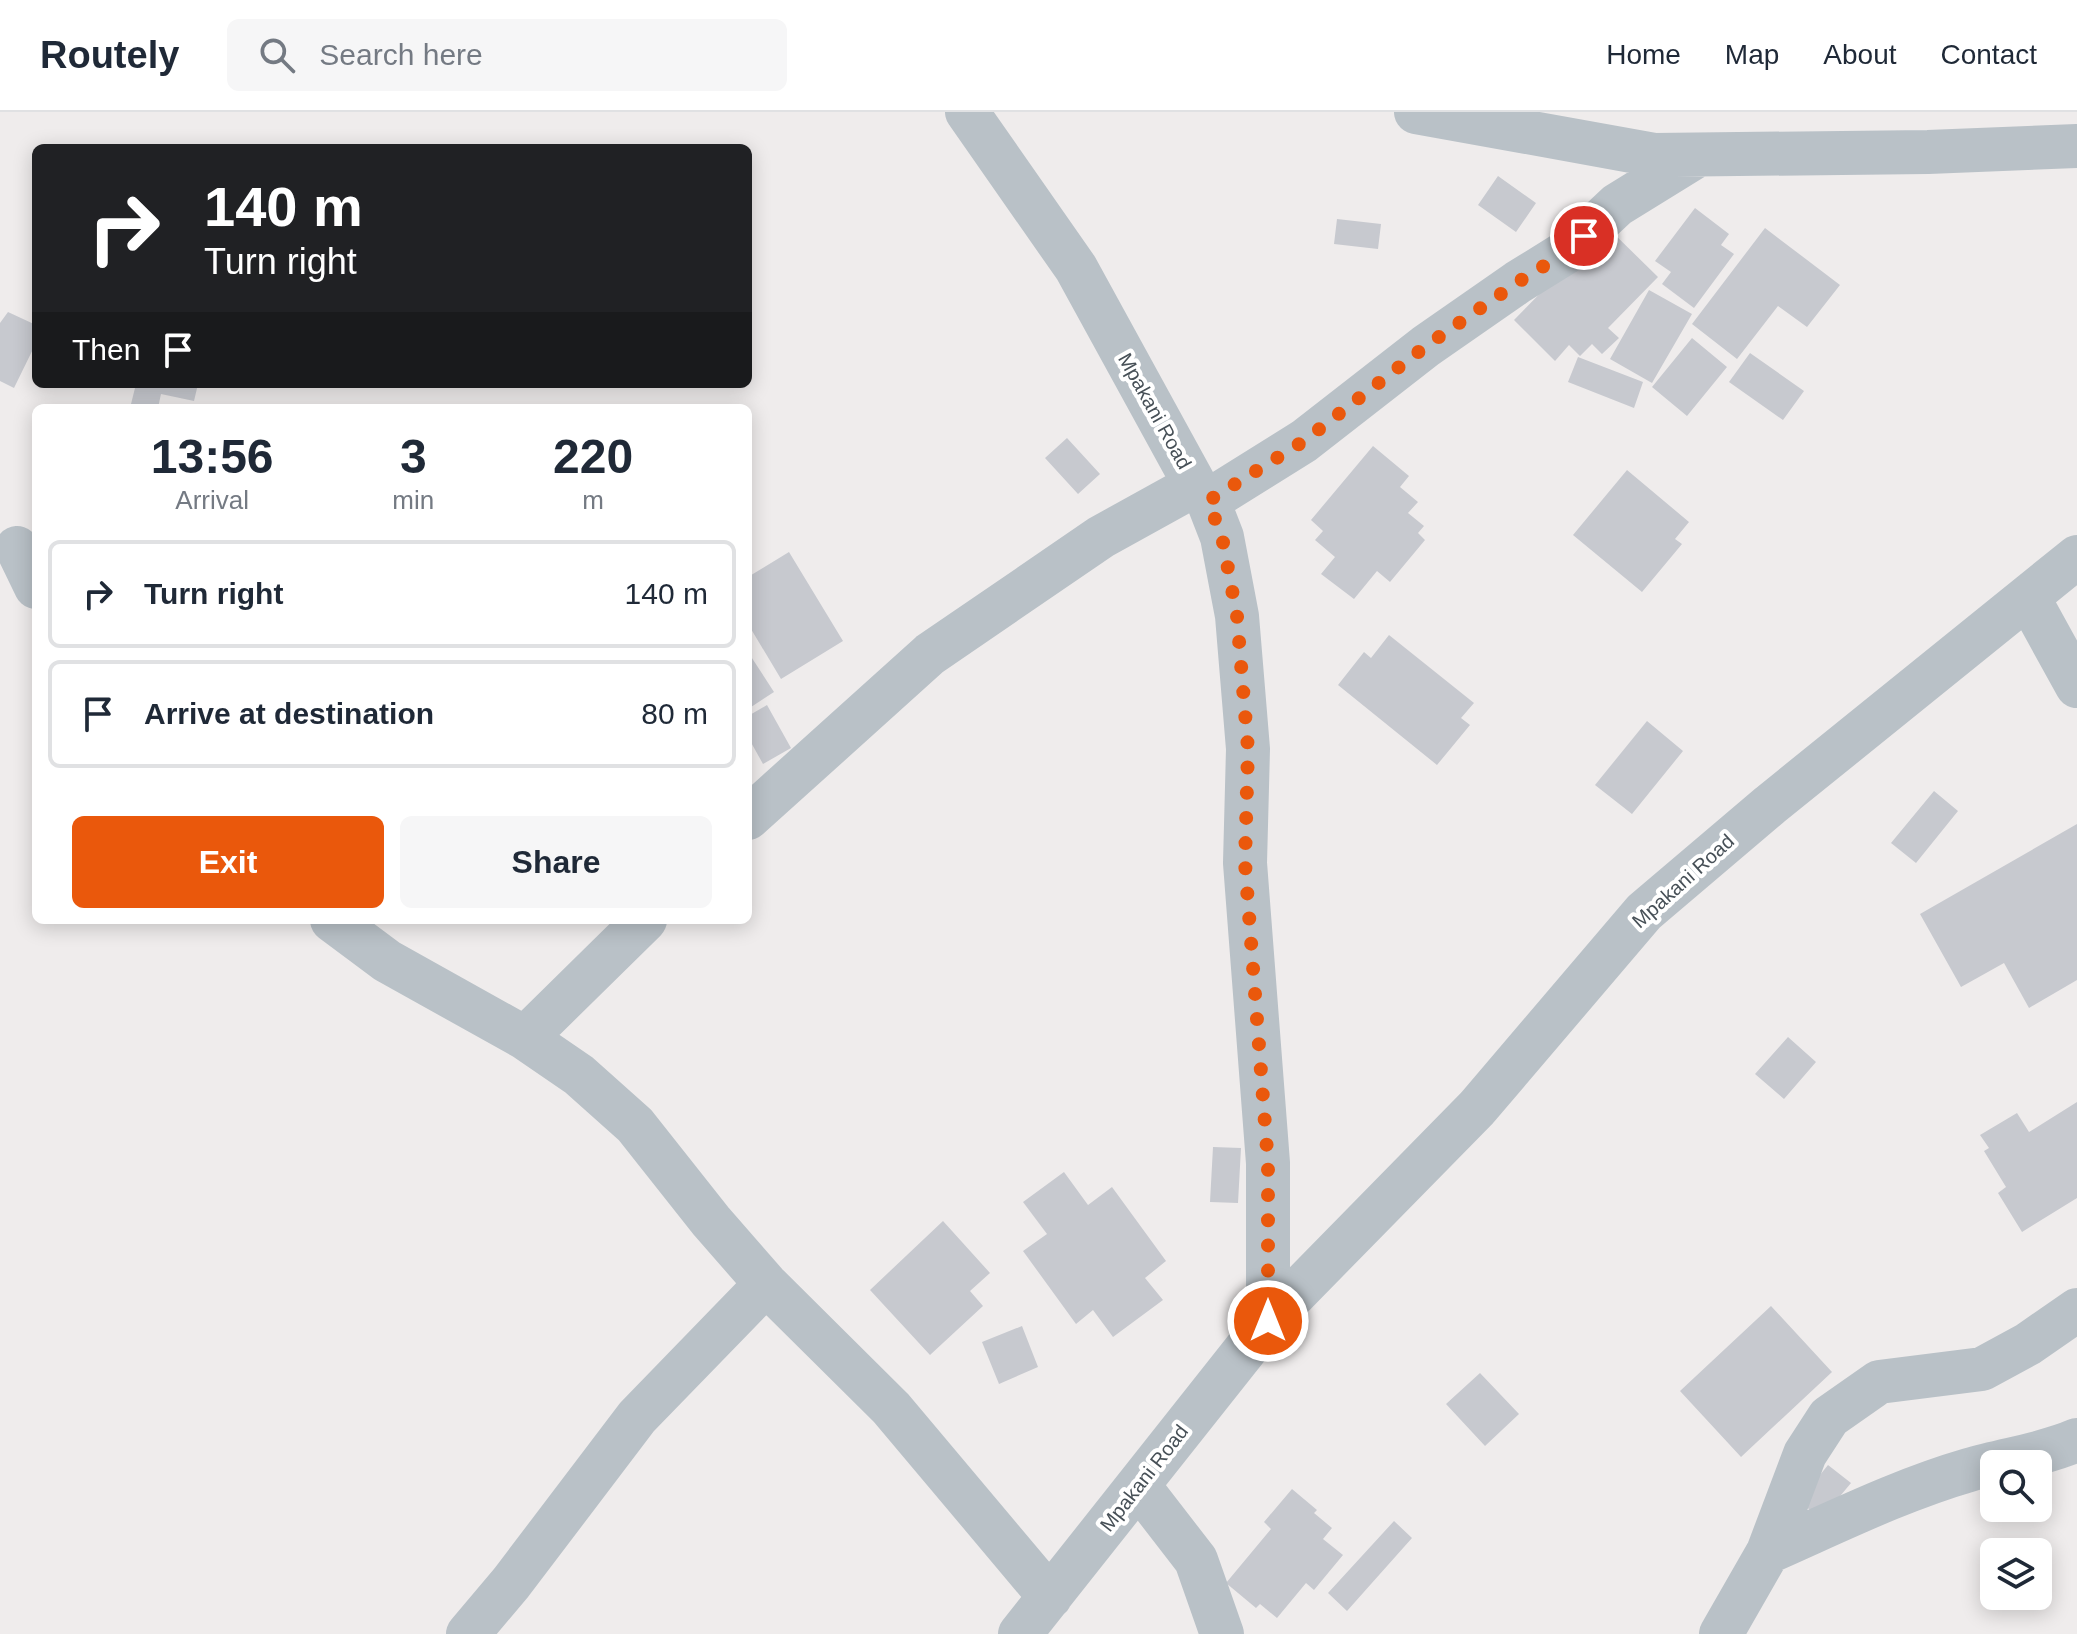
<!DOCTYPE html>
<html lang="en">
<head>
<meta charset="utf-8">
<style>
	body { margin:0; font-family:Helvetica,sans-serif; background:#f6f6f7; color:#1f2937; height:100vh; display:flex; flex-direction:column; font-size:30px; white-space:nowrap }
	* { box-sizing:border-box; margin:0 }
	p { font-size:26px; color:#747a83 }
	.icon { flex:none; width:44px; height:44px; fill:none; stroke:currentColor; stroke-width:2; stroke-linecap:round; stroke-linejoin:round }
	.map { position:relative; flex:1; overflow:hidden }
	.side { position:absolute; left:32px; top:292px; width:720px; height:520px; display:flex; flex-direction:column; background:#fff; border-radius:12px; box-shadow:0 4px 20px #0003 }
	.side>* { flex:none }
	.guide { position:absolute; left:32px; top:32px; width:720px; height:244px; border-radius:12px; box-shadow:0 4px 20px #0003; background:#202124; color:#fff; overflow:hidden }
	.controls { position:absolute; left:1980px; top:1338px; display:grid; gap:16px }
	.controls a { display:grid; place-items:center; width:72px; height:72px; border-radius:12px; background:#fff; box-shadow:0 4px 20px #0003; font-size:40px }
	.pin { position:absolute; display:grid; place-items:center; width:68px; height:68px; color:#fff; margin:-34px; border:4px solid #fff; border-radius:50%; box-shadow:0 2px 8px #0007 }
	.me { position:absolute; width:88px; margin:-44px; rotate:0deg; stroke-linejoin:round; filter:drop-shadow(0 0 6px #0008) }
	.turn { display:flex; align-items:center; gap:28px; height:168px; padding:0 40px; font-size:36px }
	.turn .icon { width:104px; height:104px; stroke-width:2.5 }
	.turn b { display:block; font-size:56px; line-height:68px }
	.then { display:flex; align-items:center; height:76px; padding:0 40px; background:#0003; gap:16px; font-size:30px }
	.eta { display:flex; justify-content:space-evenly; align-items:center; height:136px; text-align:center }
	.eta b { font-size:48px; font-weight:800; line-height:56px }
	.action { display:flex; gap:16px; margin-top:auto; padding:16px 40px }
	.action a { flex:1; height:92px; border-radius:12px; background:#ea580c; color:#fff; font-size:32px; font-weight:800; line-height:92px; text-align:center }
	.action a+a { background:#f6f6f7; color:#1f2937 }
	ul { padding:0; list-style:none }
	li { display:flex; align-items:center; gap:24px; height:108px; margin:0 16px 12px; padding:0 24px; border:4px solid #e0e1e3; border-radius:12px }
	li div { flex:1 }
	li b { display:block; font-size:30px }
	li em { font-style:normal }
	header { display:flex; align-items:center; gap:48px; box-sizing:border-box; height:112px; padding:0 40px; background:#fff; border-bottom:2px solid #e0e1e3 }
	header strong { font-size:38px }
	nav { display:flex; gap:44px; margin-inline-start:auto; font-size:28px }
	.search { width:560px; height:72px; background:#f6f6f7; display:flex; align-items:center; gap:20px; box-sizing:border-box; padding:0 28px; border-radius:12px; color:#747a83; font-size:30px }
	.map>svg:first-child { display:block }
</style>
</head>
<body>
<header>
<strong>Routely</strong>
<div class="search"><svg class="icon" aria-label="search" viewBox="0 0 24 24"><circle cx="10" cy="10" r="6"/><path d="M15 15l6 6"/></svg>Search here</div>
<nav><a>Home</a><a>Map</a><a>About</a><a>Contact</a></nav>
</header>
<div class="map">
<svg width="2077" height="1522" viewBox="0 0 2077 1522">
	<rect width="100%" height="100%" fill="#efecec"/>
	<path fill="#c7c9cf" d="M 1498,64 L 1536,91 L 1516,120 L 1478,93 Z
		M 1695,96 L 1729,122 L 1721,133 L 1734,142 L 1694,196 L 1662,172 L 1671,160 L 1655,149 Z
		M 1337,107 L 1381,112 L 1378,137 L 1334,132 Z
		M 1606,114 L 1658,165 L 1608,216 L 1619,226 L 1602,242 L 1592,232 L 1580,244 L 1569,233 L 1555,249 L 1514,208 Z
		M 1765,116 L 1840,173 L 1807,215 L 1778,194 L 1737,247 L 1692,212 Z
		M 1649,178 L 1692,202 L 1652,271 L 1610,247 Z
		M 8,200 L 36,213 L 36,231 L 14,276 L 0,269 L 0,211 Z
		M 1692,226 L 1727,255 L 1687,304 L 1652,275 Z
		M 1750,241 L 1804,279 L 1783,308 L 1729,270 Z
		M 1578,245 L 1643,270 L 1634,296 L 1568,270 Z
		M 136,272 L 198,272 L 194,289 L 161,282 L 158,296 L 130,296 Z
		M 1067,326 L 1100,362 L 1078,382 L 1045,346 Z
		M 1373,334 L 1409,364 L 1400,375 L 1418,390 L 1408,401 L 1424,414 L 1418,421 L 1425,428 L 1390,470 L 1377,459 L 1354,487 L 1321,462 L 1335,445 L 1315,428 L 1323,419 L 1311,408 Z
		M 1627,358 L 1689,410 L 1675,427 L 1682,432 L 1642,480 L 1573,423 Z
		M 789,440 L 843,529 L 781,567 L 748,512 L 748,465 Z
		M 1389,523 L 1474,591 L 1461,606 L 1470,613 L 1437,653 L 1338,573 L 1364,540 L 1371,546 Z
		M 748,540 L 774,580 L 748,597 Z
		M 767,593 L 791,636 L 763,652 L 748,625 L 748,604 Z
		M 1647,609 L 1683,639 L 1632,702 L 1595,673 Z
		M 1934,679 L 1958,699 L 1916,751 L 1891,731 Z
		M 2077,712 L 2077,868 L 2029,896 L 2004,851 L 1961,875 L 1920,802 Z
		M 1788,925 L 1816,950 L 1784,987 L 1755,962 Z
		M 2077,990 L 2077,1086 L 2022,1120 L 1998,1081 L 2006,1075 L 1984,1039 L 1989,1036 L 1980,1023 L 2017,1001 L 2029,1020 Z
		M 1213,1035 L 1241,1036 L 1238,1091 L 1210,1090 Z
		M 1064,1060 L 1088,1093 L 1112,1075 L 1166,1149 L 1145,1166 L 1163,1188 L 1113,1225 L 1093,1198 L 1076,1212 L 1023,1139 L 1047,1122 L 1023,1090 Z
		M 943,1109 L 990,1161 L 970,1179 L 983,1194 L 930,1243 L 870,1178 Z
		M 1771,1194 L 1832,1260 L 1741,1345 L 1680,1279 Z
		M 1022,1214 L 1038,1255 L 999,1272 L 982,1230 Z
		M 1480,1261 L 1519,1302 L 1485,1334 L 1446,1292 Z
		M 1828,1353 L 1851,1371 L 1821,1407 L 1799,1389 Z
		M 1292,1377 L 1317,1398 L 1314,1401 L 1332,1416 L 1323,1427 L 1343,1443 L 1314,1478 L 1306,1471 L 1277,1506 L 1260,1492 L 1256,1496 L 1226,1471 L 1271,1417 L 1264,1410 Z
		M 1394,1409 L 1412,1426 L 1347,1499 L 1328,1481 Z"/>
	<g fill="none" stroke-linecap="round" stroke-linejoin="round">
		<path stroke="#b9c1c7" stroke-width="44" d="M 967,0 L 1076,156 L 1195,373 L 1208,389 L 1222,425 L 1237,504 L 1248,637 L 1245,751 L 1268,1051 L 1268,1209
			M 1416,0 L 1654,43 L 1928,40 L 2077,34
			M 1208,389 L 1304,329 L 1426,234 L 1518,170 L 1568,139 L 1617,93 L 1698,43
			M 17,436 L 36,475
			M 2028,485 L 2077,574
			M 748,706 L 930,542 L 1101,425 L 1195,373
			M 332,808 L 387,849 L 525,926 L 579,963 L 635,1013 L 711,1109 L 766,1172 L 891,1296 L 1050,1485
			M 525,926 L 645,808
			M 1138,1373 L 1196,1448 L 1222,1522
			M 1768,1440 C 1834,1411 1900,1378 1969,1358 C 2005,1347 2043,1343 2077,1328
			M 468,1522 L 511,1471 L 637,1305 L 766,1172
			M 1020,1522 L 1268,1209 L 1477,996 L 1644,800 L 1770,693 L 2077,445
			M 1721,1522 L 1768,1440 L 1805,1342 L 1829,1305 L 1879,1270 L 1982,1257 L 2028,1232 L 2077,1198"/>
	</g>
	<g fill="none" stroke-linecap="round" stroke-linejoin="round">
		<path stroke="#ea580c" stroke-width="14" stroke-dasharray="0 25.2" d="M 1268,1209 L 1268,1051 L 1245,751 L 1248,637 L 1237,504 L 1222,425 L 1208,389 L 1304,329 L 1426,234 L 1518,170 L 1568,139 L 1584,124"/>
	</g>
	<g text-anchor="middle" stroke-width="8" stroke-linejoin="round" paint-order="stroke">
		<g font-size="20" fill="#475057" stroke="#fff">
			<text transform="translate(1155 299) rotate(61)" y="7">Mpakani Road</text>
			<text transform="translate(1683 769) rotate(-42)" y="7">Mpakani Road</text>
			<text transform="translate(1144 1366) rotate(-52)" y="7">Mpakani Road</text>
		</g>
	</g>
</svg>
<div class="controls">
<a><svg class="icon" aria-label="search" viewBox="0 0 24 24"><circle cx="10" cy="10" r="6"/><path d="M15 15l6 6"/></svg></a>
<a><svg class="icon" aria-label="layers" viewBox="0 0 24 24"><path d="M12 4l9 5-9 5-9-5zM3 14l9 5 9-5"/></svg></a>
</div>
<div class="pin" style="left:1584px;top:124px;background:#d93025"><svg class="icon" aria-label="arrive" viewBox="0 0 24 24"><path d="M6 21V4h12l-3 4 3 4H6"/></svg></div>
<svg class="me" style="left:1268px;top:1209px" viewBox="-20 -20 40 40"><circle r="17" fill="#ea580c" stroke="#fff" stroke-width="3"/><path d="M0-11L8 9 0 5-8 9z" fill="#fff"/></svg>
<div class="guide">
<div class="turn"><svg class="icon" aria-label="right" viewBox="0 0 24 24"><path d="M7 20v-9h11M14 6l5 5-5 5"/></svg><div><b>140 m</b>Turn right</div></div>
<div class="then">Then<svg class="icon" aria-label="arrive" viewBox="0 0 24 24"><path d="M6 21V4h12l-3 4 3 4H6"/></svg></div>
</div>
<section class="side">
<div class="eta">
<div><b>13:56</b><p>Arrival</p></div>
<div><b>3</b><p>min</p></div>
<div><b>220</b><p>m</p></div>
</div>
<ul>
<li><svg class="icon" aria-label="right" viewBox="0 0 24 24"><path d="M7 20v-9h11M14 6l5 5-5 5"/></svg><div><b>Turn right</b></div><em>140 m</em></li>
<li><svg class="icon" aria-label="arrive" viewBox="0 0 24 24"><path d="M6 21V4h12l-3 4 3 4H6"/></svg><div><b>Arrive at destination</b></div><em>80 m</em></li>
</ul>
<div class="action"><a>Exit</a><a>Share</a></div>
</section>
</div>
</body>
</html>
